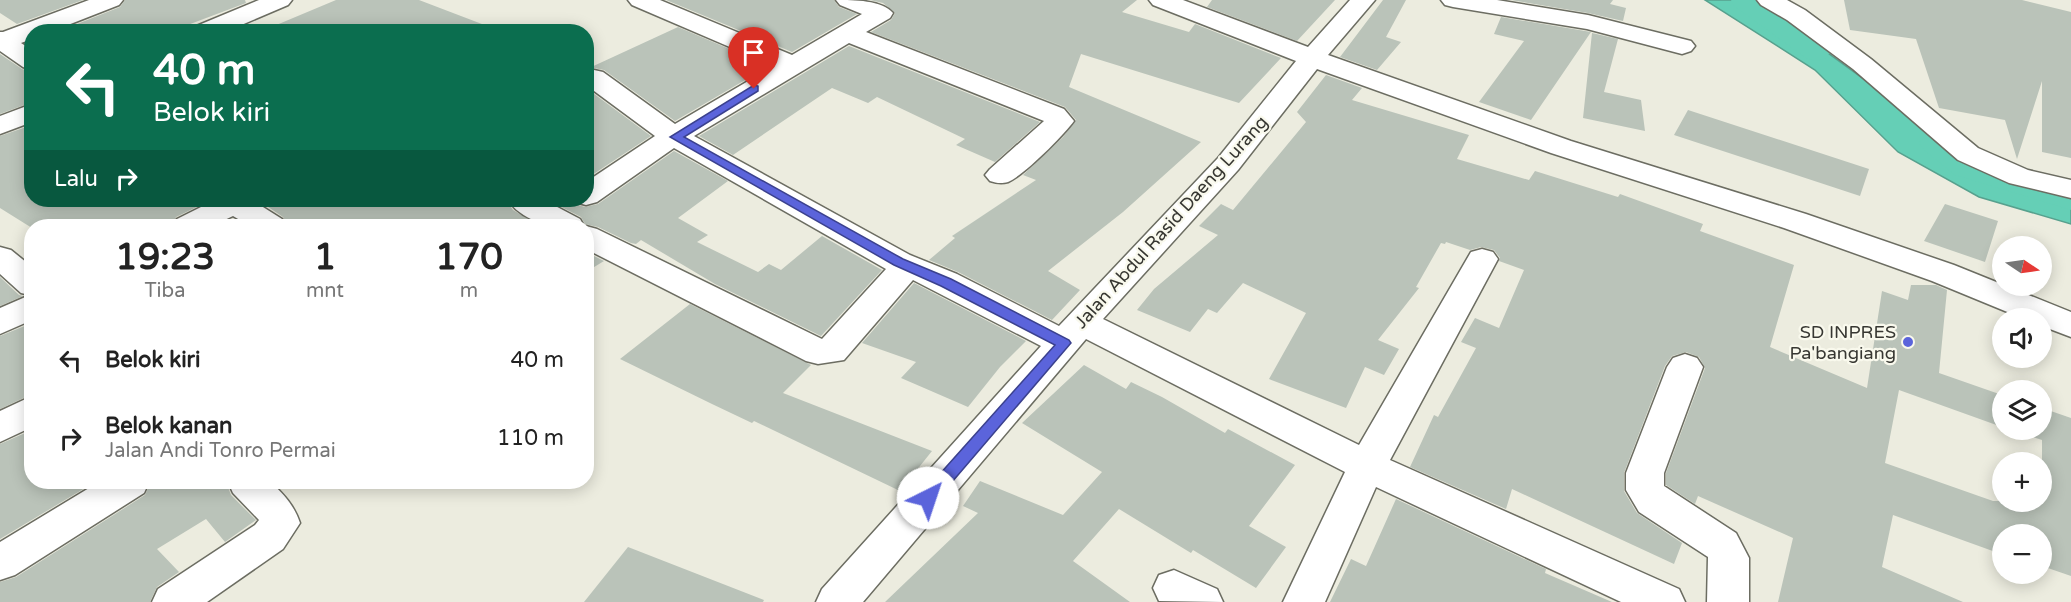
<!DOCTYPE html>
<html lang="id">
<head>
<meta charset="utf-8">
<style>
	body { margin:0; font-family:"Varela Round",sans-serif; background:#f2f2f2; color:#222; height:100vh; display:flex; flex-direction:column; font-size:22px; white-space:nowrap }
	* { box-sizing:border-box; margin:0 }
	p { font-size:20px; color:#767676 }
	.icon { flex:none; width:33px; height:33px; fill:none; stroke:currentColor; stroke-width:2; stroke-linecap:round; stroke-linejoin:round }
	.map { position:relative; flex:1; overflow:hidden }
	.panel { position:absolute; left:24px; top:219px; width:570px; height:270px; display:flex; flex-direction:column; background:#fff; border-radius:24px; box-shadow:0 3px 15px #0003 }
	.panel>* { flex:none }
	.top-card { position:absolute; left:24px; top:24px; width:570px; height:183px; border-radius:24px; box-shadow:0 3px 15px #0003; background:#0b6e4f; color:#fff; overflow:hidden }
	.needle { width:39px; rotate:103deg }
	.tools { position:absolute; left:1992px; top:236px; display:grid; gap:12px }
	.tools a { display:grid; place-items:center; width:60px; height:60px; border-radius:50%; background:#fff; box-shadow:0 3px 15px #0003; font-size:30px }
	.pin { position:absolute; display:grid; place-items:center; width:51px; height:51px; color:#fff; margin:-62px -26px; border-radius:50% 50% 50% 0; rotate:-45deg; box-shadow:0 0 6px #0007 }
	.pin .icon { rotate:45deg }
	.me { position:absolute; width:66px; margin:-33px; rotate:41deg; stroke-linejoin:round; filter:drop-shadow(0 0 4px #0008) }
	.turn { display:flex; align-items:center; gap:21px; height:126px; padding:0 30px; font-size:27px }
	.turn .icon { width:78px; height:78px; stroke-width:2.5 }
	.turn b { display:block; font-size:42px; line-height:51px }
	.then { display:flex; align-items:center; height:57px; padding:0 30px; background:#0003; gap:12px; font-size:22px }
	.eta { display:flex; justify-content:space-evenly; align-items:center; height:102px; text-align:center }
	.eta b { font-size:36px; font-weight:700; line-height:42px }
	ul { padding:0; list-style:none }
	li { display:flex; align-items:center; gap:18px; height:78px; padding:0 30px }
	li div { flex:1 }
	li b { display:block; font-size:22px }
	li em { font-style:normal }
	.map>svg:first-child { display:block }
</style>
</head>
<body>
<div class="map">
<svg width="2071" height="602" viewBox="0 0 2071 602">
	<rect width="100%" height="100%" fill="#ececdf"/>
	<path fill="#65cfb6" stroke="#57a18e" stroke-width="1.5" d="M 1705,0 L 1738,0 L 1814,43 L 1902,107 L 1992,183 L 2071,206 L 2071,224 L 1979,197 L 1898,152 L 1815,70 Z"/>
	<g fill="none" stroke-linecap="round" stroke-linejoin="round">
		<path fill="#65cfb6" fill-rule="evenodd" d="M 1731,0 L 1762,0 L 1826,46 L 1830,52 L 1826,58 L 1816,61 L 1806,58 L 1734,6 Z
			M 1935,133 L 1946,136 L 1979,161 L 2071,189 L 2071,210 L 1955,175 L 1924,150 L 1919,143 L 1924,136 Z"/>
	</g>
	<path fill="#bac3b9" d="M 0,0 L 83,0 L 17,24 L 0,13 Z
		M 125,0 L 245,0 L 246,3 L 169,32 L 57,32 L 120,7 Z
		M 336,0 L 419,0 L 495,29 L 495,32 L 262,31 Z
		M 666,0 L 834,0 L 839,7 L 857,14 L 792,52 Z
		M 870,0 L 1137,0 L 1122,12 L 1189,32 L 1195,24 L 1281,58 L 1239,103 L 1081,54 L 1069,87 L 1201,142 L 1123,212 L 1048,271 L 1080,290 L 1052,320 L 958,272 L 929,260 L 955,238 L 952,236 L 1036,180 L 1023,175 L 1063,137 L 1076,120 L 1065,107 L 871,32 L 891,20 L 895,13 L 883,3 Z
		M 1212,0 L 1335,0 L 1297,41 L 1207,7 Z
		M 1383,0 L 1406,0 L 1386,37 L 1401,42 L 1377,70 L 1340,57 Z
		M 1511,0 L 1613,0 L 1610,4 L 1626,8 L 1623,21 L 1588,13 Z
		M 1844,0 L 2022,0 L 2071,12 L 2071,158 L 2042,152 L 2042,81 L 2017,159 L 2005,120 L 1939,108 L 1916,39 L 1850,30 Z
		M 1501,17 L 1591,32 L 1531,120 L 1479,102 L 1524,41 L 1494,34 Z
		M 678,27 L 769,66 L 675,121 L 604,70 L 594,68 L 587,69 Z
		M 1592,33 L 1618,39 L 1604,92 L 1641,100 L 1645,131 L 1583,118 Z
		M 849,46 L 1040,122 L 995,162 L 956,145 L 965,139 L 877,97 L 868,103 L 832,88 L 733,155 L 699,136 Z
		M 0,54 L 22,69 L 32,72 L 32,102 L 0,114 Z
		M 1326,75 L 1362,88 L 1352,100 L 1469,135 L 1457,159 L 1529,180 L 1535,171 L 1618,197 L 1620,194 L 1703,224 L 1700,231 L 1794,265 L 1770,347 L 1867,388 L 1882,291 L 1908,300 L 1911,285 L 1936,285 L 1947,290 L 1939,373 L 2002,395 L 2002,427 L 1899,390 L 1885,463 L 1993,501 L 2042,501 L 2042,440 L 2009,429 L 2042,429 L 2042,408 L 2071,418 L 2071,576 L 2042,566 L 2042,534 L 2002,534 L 2001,554 L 1893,515 L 1882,567 L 1963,602 L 1778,602 L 1793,538 L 1698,496 L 1695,504 L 1666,485 L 1666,473 L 1705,368 L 1699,357 L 1686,352 L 1672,356 L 1665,366 L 1624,473 L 1624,491 L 1637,513 L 1682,543 L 1674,564 L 1512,489 L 1506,509 L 1410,467 L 1434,415 L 1438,417 L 1476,348 L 1461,342 L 1475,318 L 1499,328 L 1524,270 L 1499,261 L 1500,258 L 1494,250 L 1481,247 L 1470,250 L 1446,242 L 1445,244 L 1441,243 L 1416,287 L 1419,288 L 1378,340 L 1399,349 L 1384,375 L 1365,367 L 1346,408 L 1269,379 L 1306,313 L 1243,283 L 1217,313 L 1208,309 L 1190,332 L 1137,310 L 1154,289 L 1218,235 L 1199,226 L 1221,204 L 1233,210 L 1306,122 L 1297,112 Z
		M 586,88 L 651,136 L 586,179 Z
		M 1688,110 L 1869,169 L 1860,196 L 1674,135 Z
		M 32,125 L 32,200 L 211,200 L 176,217 L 171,226 L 32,228 L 0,208 L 0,136 Z
		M 674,151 L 728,181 L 678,218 L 708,235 L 697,242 L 758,272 L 769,264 L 781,270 L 822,236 L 882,270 L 821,336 L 715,284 L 641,240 L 636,244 L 631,243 L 598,227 L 585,224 L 581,217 L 548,200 L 571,200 L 574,204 L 585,207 L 598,204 Z
		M 258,200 L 506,200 L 513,210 L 535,223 L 529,226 L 288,226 L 283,217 Z
		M 1945,204 L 1998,221 L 1985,262 L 1924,241 Z
		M 586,252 L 604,261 L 586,272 Z
		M 0,277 L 19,295 L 23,296 L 0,306 Z
		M 914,283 L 1026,341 L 1000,367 L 968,407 L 901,378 L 916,362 L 862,343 Z
		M 690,304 L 811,365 L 783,393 L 932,451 L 900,491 L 754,421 L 752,423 L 712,404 L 620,359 Z
		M 32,323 L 32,394 L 0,409 L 0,336 Z
		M 1084,365 L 1126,389 L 1131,382 L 1162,397 L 1225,433 L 1228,429 L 1295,465 L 1249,526 L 1286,547 L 1256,588 L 1193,550 L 1191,553 L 1119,509 L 1073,561 L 1130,602 L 885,602 L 978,513 L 963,506 L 980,481 L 1063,515 L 1102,472 L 1022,423 Z
		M 32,430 L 32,482 L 95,482 L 0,539 L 0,444 Z
		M 151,482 L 226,482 L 231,495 L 256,520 L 225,542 L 206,519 L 157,549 L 179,572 L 157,587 L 150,602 L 0,602 L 0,582 L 16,577 L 145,495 Z
		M 1396,499 L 1546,569 L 1545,573 L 1612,602 L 1330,602 L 1351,559 L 1366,566 Z
		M 628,547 L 764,600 L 763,602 L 584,602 Z"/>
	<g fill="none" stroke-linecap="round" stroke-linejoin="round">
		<g stroke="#6c6d62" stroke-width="3">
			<path id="minor" d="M 89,0 L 123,0 L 119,5 L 50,32 L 32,32 L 32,39 L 21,43 L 32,50 L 32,70 L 23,67 L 0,51 L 0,32 L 3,32 Z
				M 259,0 L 292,0 L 288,5 L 225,32 L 191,32 L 194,27 Z
				M 628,0 L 660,0 L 792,55 L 862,14 L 840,5 L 836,0 C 854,0 882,0 893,13 L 890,18 L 866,32 L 1064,109 L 1074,121 C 1064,135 1023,176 1008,182 C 1001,184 996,183 990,181 L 985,175 L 990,169 L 1044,121 L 849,43 L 694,136 L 910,255 L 957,274 L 1059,326 L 1218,158 L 1296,61 L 1153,5 L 1149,0 L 1183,0 L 1308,47 L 1350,0 L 1375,0 L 1328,55 L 1571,141 L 1806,214 L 1954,265 L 2071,312 L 2071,337 L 2042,326 L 2042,318 L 2022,318 L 1932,281 L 1784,228 L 1551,153 L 1317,69 L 1238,170 L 1103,319 L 1359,445 L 1471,252 L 1482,249 L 1493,252 L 1498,259 L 1390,460 L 1679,589 L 1685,602 L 1621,602 L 1376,487 L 1325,602 L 1283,602 L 1345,472 L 1086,339 L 863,602 L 816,602 L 822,589 L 1041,346 L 913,280 L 844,360 L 818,364 L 806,361 L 586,249 L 586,226 L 597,229 L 822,339 L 886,269 L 674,148 L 597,202 L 586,205 L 575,202 L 573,200 L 586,200 L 586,182 L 655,136 L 586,85 L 586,72 L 594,70 L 603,72 L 675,124 L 774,66 L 632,5 Z
				M 1441,0 L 1497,0 L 1588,15 L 1691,41 L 1695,46 L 1691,51 L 1682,54 L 1587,29 L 1453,7 L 1445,5 Z
				M 1757,0 L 1787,0 L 1805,10 L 1871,59 L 1978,148 L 2028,170 L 2071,180 L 2071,198 L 2009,183 L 1958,160 L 1853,69 L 1787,20 L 1761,5 Z
				M 32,104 L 32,122 L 0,134 L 0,116 Z
				M 215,200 L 256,200 L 255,202 L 282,219 L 286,226 L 250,226 L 233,216 L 212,226 L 173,226 L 177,219 Z
				M 508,200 L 544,200 L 580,219 L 584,226 C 558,229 524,224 508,200 Z
				M 0,247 L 11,250 L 32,267 L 32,320 L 0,334 L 0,308 L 30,295 L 21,293 L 0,274 Z
				M 1685,354 L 1697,358 L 1703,367 L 1664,473 L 1664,486 L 1736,533 L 1749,558 L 1749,602 L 1707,602 L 1708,557 L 1639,512 L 1626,490 L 1626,473 L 1667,367 L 1673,358 Z
				M 32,396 L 32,427 L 0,442 L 0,411 Z
				M 99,482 L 149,482 L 144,493 L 15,575 L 0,580 L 0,542 Z
				M 228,482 L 271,482 C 284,495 294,505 300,523 L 283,549 L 207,602 L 152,602 L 158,589 L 255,525 L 259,520 L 233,493 Z
				M 1174,570 L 1217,589 L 1223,602 L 1159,601 L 1153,588 L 1159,575 Z"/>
		</g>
		<use href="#minor" fill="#fff" fill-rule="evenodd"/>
	</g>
	<path fill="#5b64db" stroke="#3b418e" stroke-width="1.5" d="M 754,85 L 758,86 L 758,91 L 684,137 L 903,259 L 951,279 L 1069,340 L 1071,343 L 934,503 L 928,505 L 922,503 L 920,498 L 922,494 L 1055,345 L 941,286 L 894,265 L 670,137 Z"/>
	<circle fill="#5b64db" stroke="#f9f9ed" stroke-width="2" cx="1908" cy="342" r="6"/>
	<g text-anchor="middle" stroke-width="4.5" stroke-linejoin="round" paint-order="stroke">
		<g font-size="18" fill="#373732" stroke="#f9f9ed">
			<text transform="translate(1171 222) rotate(-48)" y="6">Jalan Abdul Rasid Daeng Lurang</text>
		</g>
		<g font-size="18" fill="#373732" stroke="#f9f9ed" text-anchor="end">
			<text x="1896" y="338">SD INPRES<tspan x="1896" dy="21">Pa'bangiang</tspan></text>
		</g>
	</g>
</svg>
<div class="tools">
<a><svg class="needle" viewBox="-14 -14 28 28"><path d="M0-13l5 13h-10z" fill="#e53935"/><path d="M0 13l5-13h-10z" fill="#767676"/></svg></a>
<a><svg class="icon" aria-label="sound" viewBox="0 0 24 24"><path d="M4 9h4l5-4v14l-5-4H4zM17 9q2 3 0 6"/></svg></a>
<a><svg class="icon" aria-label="layers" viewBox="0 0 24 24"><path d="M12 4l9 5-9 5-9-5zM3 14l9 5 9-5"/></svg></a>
<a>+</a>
<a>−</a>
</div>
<div class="pin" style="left:754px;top:89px;background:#d93025"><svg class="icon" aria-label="arrive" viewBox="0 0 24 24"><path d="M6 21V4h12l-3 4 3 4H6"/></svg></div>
<svg class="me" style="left:928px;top:498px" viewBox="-20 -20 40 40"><circle r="19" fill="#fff"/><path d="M0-13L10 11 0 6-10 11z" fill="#5b64db"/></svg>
<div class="top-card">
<div class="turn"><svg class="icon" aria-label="left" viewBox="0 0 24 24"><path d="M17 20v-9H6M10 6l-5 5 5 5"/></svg><div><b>40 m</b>Belok kiri</div></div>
<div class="then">Lalu<svg class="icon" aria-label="right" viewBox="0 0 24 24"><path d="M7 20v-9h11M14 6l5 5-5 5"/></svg></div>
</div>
<section class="panel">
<div class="eta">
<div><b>19:23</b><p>Tiba</p></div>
<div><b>1</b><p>mnt</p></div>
<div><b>170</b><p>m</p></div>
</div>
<ul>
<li><svg class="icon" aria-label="left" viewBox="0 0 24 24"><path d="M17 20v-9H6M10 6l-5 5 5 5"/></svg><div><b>Belok kiri</b></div><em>40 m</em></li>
<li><svg class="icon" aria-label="right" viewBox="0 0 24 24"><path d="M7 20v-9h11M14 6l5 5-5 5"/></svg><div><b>Belok kanan</b><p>Jalan Andi Tonro Permai</p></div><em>110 m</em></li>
</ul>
</section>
</div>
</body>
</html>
